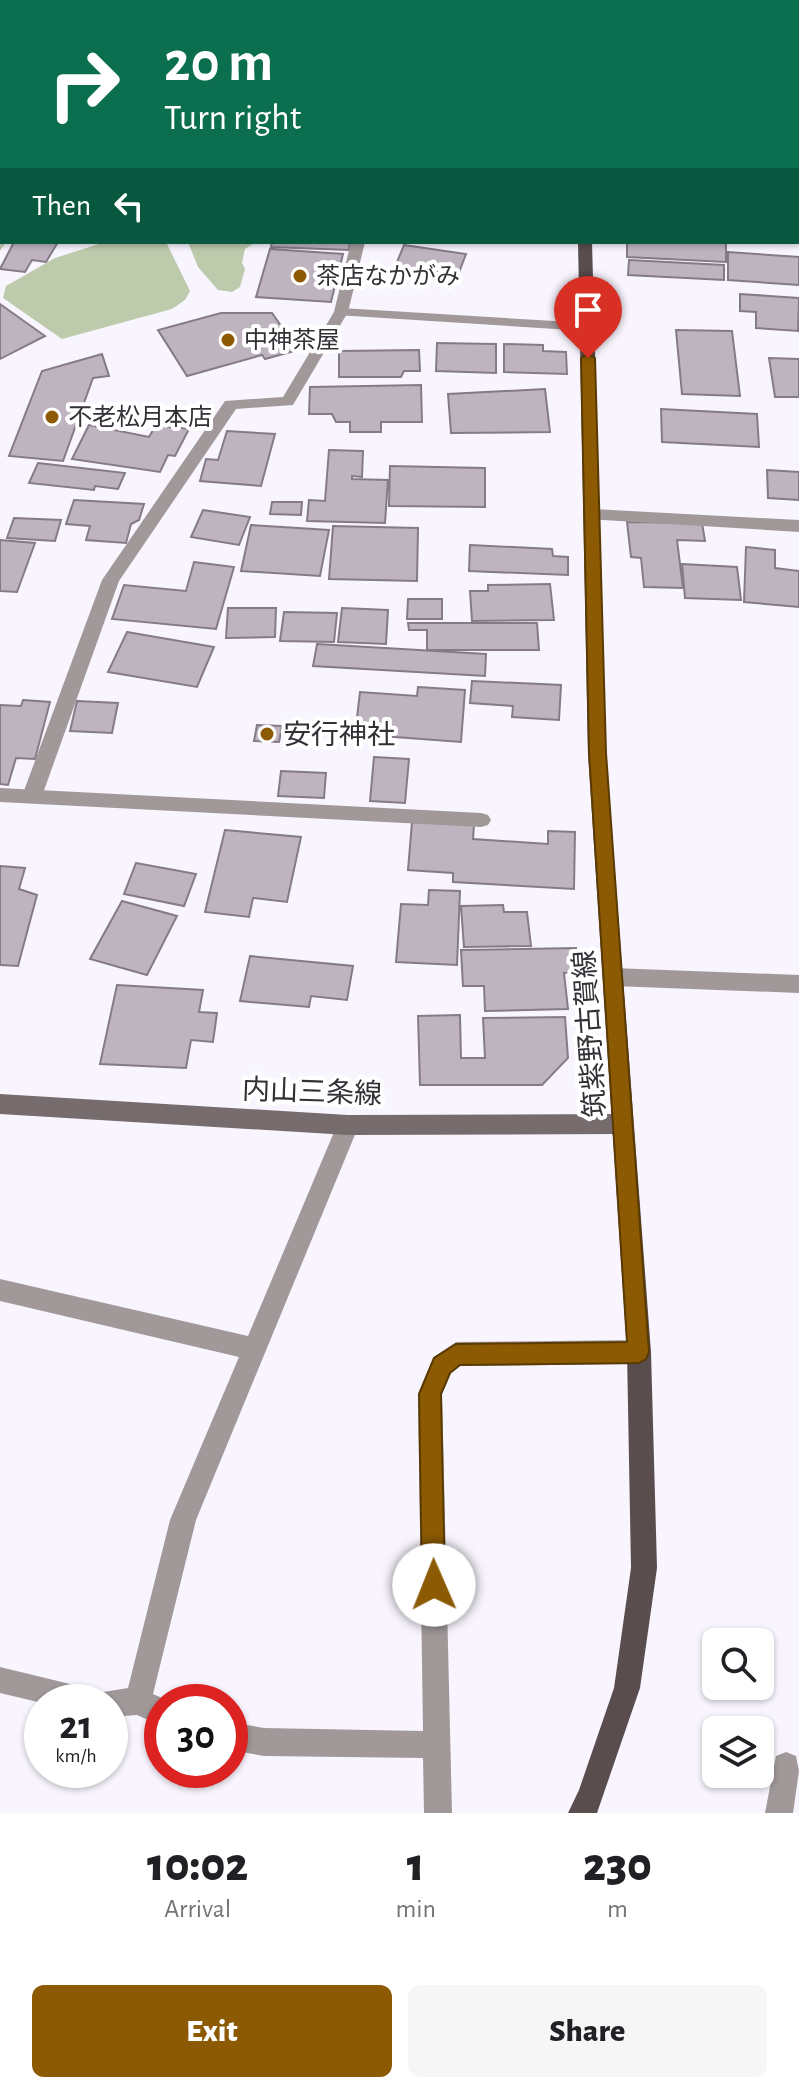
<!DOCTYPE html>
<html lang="en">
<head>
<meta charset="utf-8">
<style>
	body { margin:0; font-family:"Alegreya Sans","Noto Sans JP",sans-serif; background:#f6f6f6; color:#202124; height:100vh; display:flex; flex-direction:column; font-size:30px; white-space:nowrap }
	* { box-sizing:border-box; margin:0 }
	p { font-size:26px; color:#757577 }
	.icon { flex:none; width:44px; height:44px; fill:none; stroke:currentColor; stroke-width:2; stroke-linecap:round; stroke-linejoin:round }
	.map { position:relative; height:1813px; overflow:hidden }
	.details { display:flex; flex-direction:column; background:#fff; flex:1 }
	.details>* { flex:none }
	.guide { position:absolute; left:0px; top:0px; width:800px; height:244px; box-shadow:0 2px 6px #0004; background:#0b6e4f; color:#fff; overflow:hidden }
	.fabs { position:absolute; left:702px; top:1628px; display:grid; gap:16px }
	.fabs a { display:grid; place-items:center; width:72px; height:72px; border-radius:12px; background:#fff; box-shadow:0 2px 6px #0004; font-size:40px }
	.speed { position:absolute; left:24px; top:1684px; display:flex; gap:16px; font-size:40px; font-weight:700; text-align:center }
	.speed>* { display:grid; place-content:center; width:104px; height:104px; border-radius:50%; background:#fff; box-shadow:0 2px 6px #0004; line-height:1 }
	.speed small { font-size:20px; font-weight:400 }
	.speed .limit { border:12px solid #d22; background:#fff; color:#111 }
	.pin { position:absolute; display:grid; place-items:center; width:68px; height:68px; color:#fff; margin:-82px -34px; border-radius:50% 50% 50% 0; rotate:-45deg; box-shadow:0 0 8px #0007 }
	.pin .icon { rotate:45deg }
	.me { position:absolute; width:88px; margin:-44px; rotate:359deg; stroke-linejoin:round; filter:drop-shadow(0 0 6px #0008) }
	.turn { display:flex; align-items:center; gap:28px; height:168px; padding:0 32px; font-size:36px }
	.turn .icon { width:104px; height:104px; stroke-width:2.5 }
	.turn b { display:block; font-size:56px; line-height:68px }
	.then { display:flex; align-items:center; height:76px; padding:0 32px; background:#0003; gap:16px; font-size:30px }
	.eta { display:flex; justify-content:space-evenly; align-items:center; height:136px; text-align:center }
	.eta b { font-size:48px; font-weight:800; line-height:56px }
	.action { display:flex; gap:16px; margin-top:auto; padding:16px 32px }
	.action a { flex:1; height:92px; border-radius:12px; background:#8b5a02; color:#fff; font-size:32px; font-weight:800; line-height:92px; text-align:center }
	.action a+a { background:#f6f6f6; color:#202124 }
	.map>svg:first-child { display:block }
</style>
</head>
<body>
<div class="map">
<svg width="799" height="1813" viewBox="0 0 799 1813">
	<rect width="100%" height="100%" fill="#f9f5fe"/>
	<path fill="#bdcaac" d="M 0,0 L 120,0 L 2,2 L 2,242 L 6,242 L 0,251 Z
		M 105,242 L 167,244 L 190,291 L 185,300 L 172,309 L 62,339 L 3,298 L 6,286 L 55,258 Z
		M 188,242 L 256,242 L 245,249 L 242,263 L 245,269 L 240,287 L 232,292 L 218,290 L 198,267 Z"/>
	<path fill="#beb4c0" stroke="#857b87" stroke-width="2" d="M 413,0 L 560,0 L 560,2 L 412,2 Z
		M 14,242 L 58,242 L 46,262 L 32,260 L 25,272 L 0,269 Z
		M 272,242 L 350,242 L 349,250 L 271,247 Z
		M 627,242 L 726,242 L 726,262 L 627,257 Z
		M 404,245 L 466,254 L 458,275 L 395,267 Z
		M 270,249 L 343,254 L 331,302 L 256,297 Z
		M 728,252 L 799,257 L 799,285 L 728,280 Z
		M 629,260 L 724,265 L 724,280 L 628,275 Z
		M 740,294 L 799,298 L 798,331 L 756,328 L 756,312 L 740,311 Z
		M 0,304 L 45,336 L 0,359 Z
		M 221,313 L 272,313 L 298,350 L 265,359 L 262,355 L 187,376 L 158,330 Z
		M 676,330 L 732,331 L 740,396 L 682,394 Z
		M 437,343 L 496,344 L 496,373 L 436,371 Z
		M 504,344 L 543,345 L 543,351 L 566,352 L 567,374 L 504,372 Z
		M 419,350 L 420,371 L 404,371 L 401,377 L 339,377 L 339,351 Z
		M 102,354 L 109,376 L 93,378 L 63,461 L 9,456 L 42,371 Z
		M 769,358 L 799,359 L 799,397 L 775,397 Z
		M 421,385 L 422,422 L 381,422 L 381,432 L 350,432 L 350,422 L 336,422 L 332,414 L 309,414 L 310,387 Z
		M 545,389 L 550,432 L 451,433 L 448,394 Z
		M 661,409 L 757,414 L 759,447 L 662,442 Z
		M 89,425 L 149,437 L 156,425 L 189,429 L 175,456 L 168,455 L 160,472 L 72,459 Z
		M 227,431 L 275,434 L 261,486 L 200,481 L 206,459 L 218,460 Z
		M 329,450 L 363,451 L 362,477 L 352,476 L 352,479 L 388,480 L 385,523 L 307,521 L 309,500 L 325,501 Z
		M 38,463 L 125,473 L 118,489 L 95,486 L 94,490 L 29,483 Z
		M 390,466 L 485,468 L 485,507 L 389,506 Z
		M 767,470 L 799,472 L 799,500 L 768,498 Z
		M 74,500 L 144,504 L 139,520 L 131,524 L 126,543 L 86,540 L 90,526 L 66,524 Z
		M 272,502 L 302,502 L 301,515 L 270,514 Z
		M 203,510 L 250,517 L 239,545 L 191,537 Z
		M 14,518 L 61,520 L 55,541 L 7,538 Z
		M 627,522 L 702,523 L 705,541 L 677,540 L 683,588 L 644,587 L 641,558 L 631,557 Z
		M 251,525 L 329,530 L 320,576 L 241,571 Z
		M 333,526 L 418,528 L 417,581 L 329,579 Z
		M 0,540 L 35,543 L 17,592 L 0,591 Z
		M 470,545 L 552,549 L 553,556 L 568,557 L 568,575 L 469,571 Z
		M 746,547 L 775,550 L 775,568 L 799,571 L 799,607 L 744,602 Z
		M 194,562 L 234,567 L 216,629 L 112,619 L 124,585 L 186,591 Z
		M 682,564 L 737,567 L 741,600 L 685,598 Z
		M 550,584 L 554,620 L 472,621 L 470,591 L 488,591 L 488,585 Z
		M 408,599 L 442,599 L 442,619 L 407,619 Z
		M 228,608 L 276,608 L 275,637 L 226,638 Z
		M 342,608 L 388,610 L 386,644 L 338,642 Z
		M 284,612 L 337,613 L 334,642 L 280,641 Z
		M 408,623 L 537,623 L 539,650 L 427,650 L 427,630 L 409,630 Z
		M 127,632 L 214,647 L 197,687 L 108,672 Z
		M 317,644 L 486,654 L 485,676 L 313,666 Z
		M 472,681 L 561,685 L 559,720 L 512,717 L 513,706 L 470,703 Z
		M 418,687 L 465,690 L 461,742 L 355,734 L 360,692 L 417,696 Z
		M 23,700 L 50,702 L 35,759 L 16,758 L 8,785 L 0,784 L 0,705 L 21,706 Z
		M 77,701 L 118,703 L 112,733 L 70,731 Z
		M 257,725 L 282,726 L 279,742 L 254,741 Z
		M 374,757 L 409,759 L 405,803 L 370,801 Z
		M 281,771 L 326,773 L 324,798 L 278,796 Z
		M 412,822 L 474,825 L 473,839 L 548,844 L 548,831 L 575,832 L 574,889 L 453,882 L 453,873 L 408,870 Z
		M 225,830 L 301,837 L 287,902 L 253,898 L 249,917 L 205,912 Z
		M 136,863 L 196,874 L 184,906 L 124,894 Z
		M 0,866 L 25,868 L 19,889 L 37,895 L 18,966 L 0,965 Z
		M 429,890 L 460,891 L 457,965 L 396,962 L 401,904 L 428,905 Z
		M 122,901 L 177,916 L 147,975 L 90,959 Z
		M 503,905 L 504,912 L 527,912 L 531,946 L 464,947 L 461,906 Z
		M 576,948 L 578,972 L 564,973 L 568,1009 L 485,1011 L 484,986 L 463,986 L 461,950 Z
		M 250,956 L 353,966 L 347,1000 L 311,996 L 309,1007 L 240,1001 Z
		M 117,985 L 203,990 L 199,1012 L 217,1013 L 213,1042 L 191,1040 L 186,1068 L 100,1064 Z
		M 460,1015 L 461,1058 L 485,1058 L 483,1018 L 565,1017 L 568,1058 L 542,1085 L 420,1085 L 418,1016 Z"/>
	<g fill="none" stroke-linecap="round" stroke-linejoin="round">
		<path fill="#a19999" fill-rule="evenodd" d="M 798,232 L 799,232 L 799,240 L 798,240 Z
			M 351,242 L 365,242 L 348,312 L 293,405 L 236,409 L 119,581 L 42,796 L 39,801 L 25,801 L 22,796 L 102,580 L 225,401 L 283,397 L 334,312 Z
			M 593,509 L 799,520 L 799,532 L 587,519 L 585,515 Z
			M 786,1752 L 796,1756 L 799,1771 L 793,1813 L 765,1813 L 776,1756 Z"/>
		<path fill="#a19999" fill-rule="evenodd" d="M 341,308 L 587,323 L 594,327 L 587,331 L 336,315 L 336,309 Z
			M 0,788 L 481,813 L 488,815 L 491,820 L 488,825 L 481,827 L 0,802 Z
			M 613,968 L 799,975 L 799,993 L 613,986 L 606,983 L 603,977 L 606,971 Z
			M 348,1115 L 356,1118 L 359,1125 L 196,1520 L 153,1694 L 171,1702 L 162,1702 L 162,1726 L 137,1715 L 110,1717 L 110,1702 L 42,1703 L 0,1693 L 0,1667 L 103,1692 L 128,1688 L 170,1520 L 239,1357 L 0,1301 L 0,1279 L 248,1336 L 337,1125 L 340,1118 Z
			M 639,1340 L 647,1344 L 651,1352 L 647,1360 L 639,1364 L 460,1366 L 451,1373 L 442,1394 L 452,1813 L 424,1813 L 423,1758 L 264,1756 L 230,1750 L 230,1722 L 264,1728 L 423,1731 L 418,1394 L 434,1357 L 456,1342 Z"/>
		<path fill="#776c6d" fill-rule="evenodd" d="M 0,1094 L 348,1115 L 622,1114 L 630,1117 L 633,1124 L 630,1131 L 622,1134 L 348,1135 L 0,1114 Z"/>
		<path fill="#5a4d4e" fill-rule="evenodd" d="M 578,0 L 590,0 L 590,2 L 578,2 Z
			M 578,242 L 592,242 L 606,753 L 651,1352 L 657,1568 L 640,1688 L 597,1813 L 568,1813 L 579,1790 L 614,1688 L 631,1568 L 627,1352 L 588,753 Z"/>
	</g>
	<path fill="#8b5a02" stroke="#5a3a01" stroke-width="2" d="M 588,354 L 595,358 L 606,753 L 649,1352 L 646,1359 L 639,1363 L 460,1365 L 450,1373 L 441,1394 L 445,1585 L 442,1594 L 434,1597 L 425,1594 L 422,1585 L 419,1394 L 434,1358 L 456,1344 L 627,1342 L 589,753 L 581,358 Z"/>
	<g fill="#8b5a02" stroke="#fff" stroke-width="3">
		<circle cx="300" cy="276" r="8"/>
		<circle cx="228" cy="340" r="8"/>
		<circle cx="52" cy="417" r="8"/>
		<circle cx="267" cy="734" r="8"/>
	</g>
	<g text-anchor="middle" stroke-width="8" stroke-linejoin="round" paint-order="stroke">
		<g font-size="24" fill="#333036" stroke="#fff" text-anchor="start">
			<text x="316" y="284">茶店なかがみ</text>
			<text x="244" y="348">中神茶屋</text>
			<text x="68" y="425">不老松月本店</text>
		</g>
		<g font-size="28" fill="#333036" stroke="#fff" text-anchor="start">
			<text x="283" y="744">安行神社</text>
		</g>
		<g font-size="28" fill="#333036" stroke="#fff">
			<text transform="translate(589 1034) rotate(-94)" y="10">筑紫野古賀線</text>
			<text transform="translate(312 1091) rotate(2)" y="10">内山三条線</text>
		</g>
	</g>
</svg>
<div class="fabs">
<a><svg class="icon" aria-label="search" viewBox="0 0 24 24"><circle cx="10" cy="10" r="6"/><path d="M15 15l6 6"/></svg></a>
<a><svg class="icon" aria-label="layers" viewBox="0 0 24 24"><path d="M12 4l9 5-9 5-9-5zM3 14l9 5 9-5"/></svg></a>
</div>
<div class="speed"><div>21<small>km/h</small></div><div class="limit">30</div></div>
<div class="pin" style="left:588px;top:358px;background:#d93025"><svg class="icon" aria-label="arrive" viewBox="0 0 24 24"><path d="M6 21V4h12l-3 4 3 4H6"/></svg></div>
<svg class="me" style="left:434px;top:1585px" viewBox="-20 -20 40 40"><circle r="19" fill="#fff"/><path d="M0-13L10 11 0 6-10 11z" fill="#8b5a02"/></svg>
<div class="guide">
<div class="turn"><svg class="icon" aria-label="right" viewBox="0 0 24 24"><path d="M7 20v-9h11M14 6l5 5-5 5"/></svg><div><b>20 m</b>Turn right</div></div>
<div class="then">Then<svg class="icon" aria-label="left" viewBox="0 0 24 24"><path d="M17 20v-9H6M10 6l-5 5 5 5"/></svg></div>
</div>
</div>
<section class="details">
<div class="eta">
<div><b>10:02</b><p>Arrival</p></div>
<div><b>1</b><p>min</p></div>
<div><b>230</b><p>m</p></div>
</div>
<div class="action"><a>Exit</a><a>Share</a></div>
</section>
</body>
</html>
